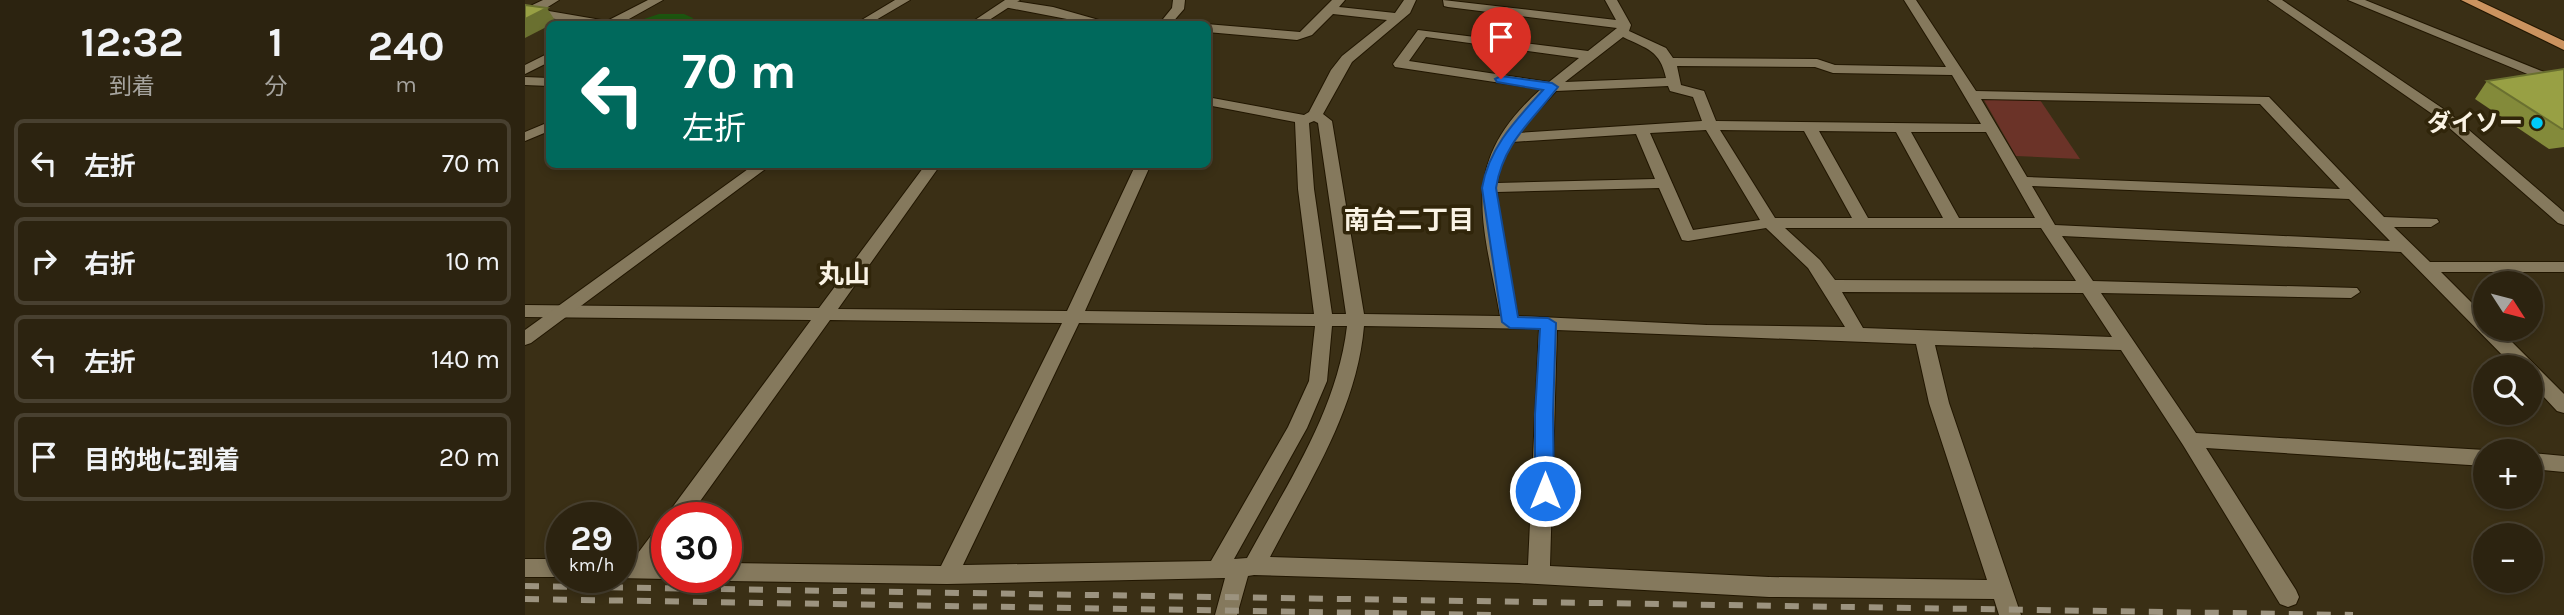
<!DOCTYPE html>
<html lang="ja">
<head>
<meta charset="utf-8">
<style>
	body { margin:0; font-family:Karla,"Noto Sans JP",sans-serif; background:#382f1e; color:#f1f3f6; height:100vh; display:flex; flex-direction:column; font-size:26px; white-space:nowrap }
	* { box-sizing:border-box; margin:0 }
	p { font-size:23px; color:#a6a49f }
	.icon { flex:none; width:38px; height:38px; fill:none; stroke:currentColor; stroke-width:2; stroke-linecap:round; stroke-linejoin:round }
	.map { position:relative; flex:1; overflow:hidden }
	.drawer { display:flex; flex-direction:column; background:#2c2310; width:525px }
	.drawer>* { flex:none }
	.banner { position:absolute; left:21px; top:21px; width:665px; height:147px; border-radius:10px; box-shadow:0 4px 10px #0003,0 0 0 2px #484030; background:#00695c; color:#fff; overflow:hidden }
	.needle { width:46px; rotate:126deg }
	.buttons { position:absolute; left:1948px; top:271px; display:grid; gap:14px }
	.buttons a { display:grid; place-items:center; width:70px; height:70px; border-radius:50%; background:#2c2310; box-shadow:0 4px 10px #0003,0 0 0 2px #484030; font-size:35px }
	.speed { position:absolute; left:21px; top:502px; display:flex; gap:14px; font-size:35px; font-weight:700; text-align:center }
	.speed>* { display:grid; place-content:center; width:91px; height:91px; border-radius:50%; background:#2c2310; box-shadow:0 4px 10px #0003,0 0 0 2px #484030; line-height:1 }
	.speed small { font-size:18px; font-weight:400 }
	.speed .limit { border:10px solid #d22; background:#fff; color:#111 }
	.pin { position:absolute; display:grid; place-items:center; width:60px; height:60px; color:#fff; margin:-72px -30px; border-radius:50% 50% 50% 0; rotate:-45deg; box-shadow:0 0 7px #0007 }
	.pin .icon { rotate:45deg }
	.me { position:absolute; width:77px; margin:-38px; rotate:0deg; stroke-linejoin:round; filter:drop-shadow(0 0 5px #0008) }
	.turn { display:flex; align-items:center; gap:24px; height:147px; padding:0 21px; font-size:32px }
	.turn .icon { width:91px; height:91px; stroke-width:2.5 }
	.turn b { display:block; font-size:49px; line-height:60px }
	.eta { display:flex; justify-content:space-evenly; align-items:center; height:119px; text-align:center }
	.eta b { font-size:42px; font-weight:700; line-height:49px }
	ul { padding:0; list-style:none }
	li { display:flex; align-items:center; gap:21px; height:88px; margin:0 14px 10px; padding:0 7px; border:4px solid #484030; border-radius:10px }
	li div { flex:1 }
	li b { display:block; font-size:26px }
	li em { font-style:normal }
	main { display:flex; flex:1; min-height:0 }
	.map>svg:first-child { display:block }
</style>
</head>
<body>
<main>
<section class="drawer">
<div class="eta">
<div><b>12:32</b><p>到着</p></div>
<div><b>1</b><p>分</p></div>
<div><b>240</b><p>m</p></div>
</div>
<ul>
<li><svg class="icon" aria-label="left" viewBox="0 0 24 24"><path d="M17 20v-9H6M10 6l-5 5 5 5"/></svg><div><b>左折</b></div><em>70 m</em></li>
<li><svg class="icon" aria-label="right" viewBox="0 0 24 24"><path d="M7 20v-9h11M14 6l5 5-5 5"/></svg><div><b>右折</b></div><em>10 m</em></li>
<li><svg class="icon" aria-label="left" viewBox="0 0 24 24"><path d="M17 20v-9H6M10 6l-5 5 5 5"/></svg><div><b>左折</b></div><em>140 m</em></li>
<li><svg class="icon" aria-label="arrive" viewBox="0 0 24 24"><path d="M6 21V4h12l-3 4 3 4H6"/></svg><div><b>目的地に到着</b></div><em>20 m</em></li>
</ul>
</section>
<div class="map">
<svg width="2039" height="615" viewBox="0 0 2039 615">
	<rect width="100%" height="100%" fill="#3a2f15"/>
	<path fill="#6b3328" d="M 1459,100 L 1515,100 L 1555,159 L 1491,156 Z"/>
	<path fill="#1c550f" d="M 134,14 L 159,14 L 168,18 L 166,24 L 104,24 Z"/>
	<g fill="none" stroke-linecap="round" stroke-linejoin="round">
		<g stroke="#211600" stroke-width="2">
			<path id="street" d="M 18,0 L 34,0 L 18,10 L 82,21 L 123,0 L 138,0 L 95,24 L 60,24 L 1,14 L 1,8 Z
				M 370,0 L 385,0 L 344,24 L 330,24 Z
				M 483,0 L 528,7 L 588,24 L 568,24 L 479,7 L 477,4 Z
				M 648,0 L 660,0 L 659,9 L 646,24 L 634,24 L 647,8 Z
				M 807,0 L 820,0 L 814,7 L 870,13 L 879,0 L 891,0 L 885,13 L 827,62 L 798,114 L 807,121 L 839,314 L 975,316 C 958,219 932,164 1016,89 L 870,67 L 868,64 L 893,30 L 1063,51 L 1092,28 L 923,7 L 919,6 L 918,0 L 1091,20 L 1080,0 L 1092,0 L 1106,25 L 1104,31 L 1141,48 L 1148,58 L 1292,59 L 1310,65 L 1421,67 L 1379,0 L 1391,0 L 1451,91 L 1744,97 L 1859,217 L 1912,219 L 1914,222 L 1906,227 L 1869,227 L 1905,262 L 2039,262 L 2039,272 L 1916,272 L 1960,316 L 1960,329 L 1974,329 L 2039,394 L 2039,413 L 2032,411 L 2006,383 L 2006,368 L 1990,368 L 1876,252 L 1537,236 L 1568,281 L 1832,288 L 1835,292 L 1826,298 L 1576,293 L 1671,433 L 1960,450 L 1964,452 L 1960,452 L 1960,466 L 1681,448 L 1771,590 L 1774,597 L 1771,604 L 1763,607 L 1755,604 L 1658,445 L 1596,350 L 1410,345 L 1424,403 L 1496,615 L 1474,615 L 1469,599 L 1244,597 L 994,583 L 729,575 L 723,576 L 712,615 L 690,615 L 700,578 L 422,584 L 201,581 L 193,579 L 201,578 L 201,563 L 416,566 L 537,323 L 305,320 L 163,518 L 142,518 L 142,521 L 140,518 L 144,512 L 286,320 L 0,317 L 0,305 L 294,308 L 401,164 L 416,164 L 313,309 L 542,311 L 611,164 L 626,164 L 560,311 L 789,314 L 773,189 L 770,122 L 682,105 L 682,97 L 779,115 L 784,112 L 806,70 L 817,56 L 862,20 L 808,14 L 787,35 L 772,40 L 682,32 L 681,24 L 775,32 ZM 901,37 L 1054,58 L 1024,82 L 884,61 ZM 1098,37 C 1122,49 1135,50 1141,78 L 1040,82 ZM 1152,66 L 1290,67 L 1308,73 L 1427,75 L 1456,124 L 1191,121 L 1179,91 L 1156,85 ZM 1143,86 L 1145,91 L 1168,97 L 1177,121 L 993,133 L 1031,91 ZM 1456,99 L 1735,104 L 1815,189 L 1502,177 ZM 789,121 L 793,123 L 821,314 L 807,314 L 789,189 L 784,123 ZM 1181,130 L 1235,220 L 1168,230 L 1125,133 ZM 1195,130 L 1279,131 L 1327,218 L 1250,218 ZM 1294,131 L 1371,132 L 1418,218 L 1343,218 ZM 1386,132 L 1461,132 L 1510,218 L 1434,218 ZM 1111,134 L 1130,179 L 972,183 L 977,161 L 987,142 ZM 1507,186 L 1824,199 L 1865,241 L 1530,225 ZM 1134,188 L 1157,240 L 1163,241 L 1241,228 L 1283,268 L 1320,327 L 1182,325 L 993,316 L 976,234 L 972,192 ZM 1260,228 L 1516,228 L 1551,281 L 1310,280 L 1295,260 ZM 1317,292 L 1558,293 L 1587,337 L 1338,328 ZM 554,323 L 790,326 L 784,381 L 763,427 L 686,561 L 438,565 ZM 807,326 L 822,326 C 812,411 762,484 722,558 L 709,559 L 782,428 L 802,381 ZM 839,326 L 1014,329 L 1003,565 L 745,557 C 783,484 832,410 839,326 ZM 1032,330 L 1391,344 L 1404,403 L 1462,580 L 1244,577 L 1025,566 Z
				M 1743,0 L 1757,0 L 1923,112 L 2039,212 L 2039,225 L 2033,223 L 1913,118 Z
				M 1823,0 L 1840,0 L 2039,80 L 2039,89 Z
				M 24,53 L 24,62 L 0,74 L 0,65 Z
				M 24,122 L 24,131 L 0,141 L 0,132 Z
				M 2006,453 L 2039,456 L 2039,472 L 2006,469 Z
				M 142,522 L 142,548 L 132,561 L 142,561 L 142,578 L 147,578 L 142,579 L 91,578 L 96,578 L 96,561 L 107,561 L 134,525 Z
				M 0,559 L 37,559 L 37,577 L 0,577 Z"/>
		</g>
		<g stroke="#211600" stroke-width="2">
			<path id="secondary" d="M 480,0 L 495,0 L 458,24 L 444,24 Z
				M 0,77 L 24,78 L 24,86 L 0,85 Z
				M 230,164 L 247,164 L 6,343 L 0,345 L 0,330 Z"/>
		</g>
		<g stroke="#211600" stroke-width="2">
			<path id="primary" d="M 1936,0 L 1952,0 L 2039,41 L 2039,50 Z"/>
		</g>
		<use href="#street" fill="#85795d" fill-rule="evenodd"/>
		<use href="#secondary" fill="#85795d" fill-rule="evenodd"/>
		<use href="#primary" fill="#cb935f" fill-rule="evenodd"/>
		<path stroke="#9c937f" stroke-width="6" stroke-dasharray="14 14" stroke-linecap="butt" d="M 0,586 L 1828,615
			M 0,599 L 971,615"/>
	</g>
	<path fill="#838a3a" d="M 2039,69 L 2039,147 L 2024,149 L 1950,99 L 1962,81 Z"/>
	<path fill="#6a7030" d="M 22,8 L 31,22 L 0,38 L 0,19 Z"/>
	<path fill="#98a044" stroke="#6a7030" stroke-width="2" d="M 0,5 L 22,8 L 0,19 Z
		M 2039,69 L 2039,129 L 2037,129 L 1962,81 Z"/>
	<path fill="#1a73e8" stroke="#114b97" stroke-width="2" d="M 976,76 L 1027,83 L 1033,87 C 1007,121 978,143 971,188 L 993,317 L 1023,318 L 1031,323 L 1028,414 L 1029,491 L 1026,496 L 1020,498 L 1013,496 L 1010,491 L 1010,414 L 1015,329 L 985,328 L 977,322 L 957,188 C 964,147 991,120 1018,90 L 972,82 L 970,79 Z"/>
	<circle fill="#00cbf9" stroke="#30250a" stroke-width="2.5" cx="2012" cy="123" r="7"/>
	<g text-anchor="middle" stroke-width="7" stroke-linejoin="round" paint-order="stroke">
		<g font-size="24" font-weight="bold" fill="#faf3e4" stroke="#30250a" text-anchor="end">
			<text x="1998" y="131">ダイソー</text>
		</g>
		<g font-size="26" font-weight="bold" fill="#faf3e4" stroke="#30250a">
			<text x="884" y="229">南台二丁目</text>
			<text x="319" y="283">丸山</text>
		</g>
	</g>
</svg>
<div class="buttons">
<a><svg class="needle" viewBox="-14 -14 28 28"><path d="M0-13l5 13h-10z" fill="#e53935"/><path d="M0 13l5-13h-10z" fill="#a6a49f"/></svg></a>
<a><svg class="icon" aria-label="search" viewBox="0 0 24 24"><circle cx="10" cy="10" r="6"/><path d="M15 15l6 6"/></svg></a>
<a>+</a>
<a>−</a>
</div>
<div class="speed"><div>29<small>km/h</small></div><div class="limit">30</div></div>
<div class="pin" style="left:976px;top:79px;background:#d93025"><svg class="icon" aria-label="arrive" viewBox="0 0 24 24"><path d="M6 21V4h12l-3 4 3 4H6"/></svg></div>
<svg class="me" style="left:1020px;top:491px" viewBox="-20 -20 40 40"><circle r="17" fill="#1a73e8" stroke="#fff" stroke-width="3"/><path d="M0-11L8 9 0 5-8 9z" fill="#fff"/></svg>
<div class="banner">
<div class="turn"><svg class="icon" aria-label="left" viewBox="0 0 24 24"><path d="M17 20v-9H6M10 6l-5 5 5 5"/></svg><div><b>70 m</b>左折</div></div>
</div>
</div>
</main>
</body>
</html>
